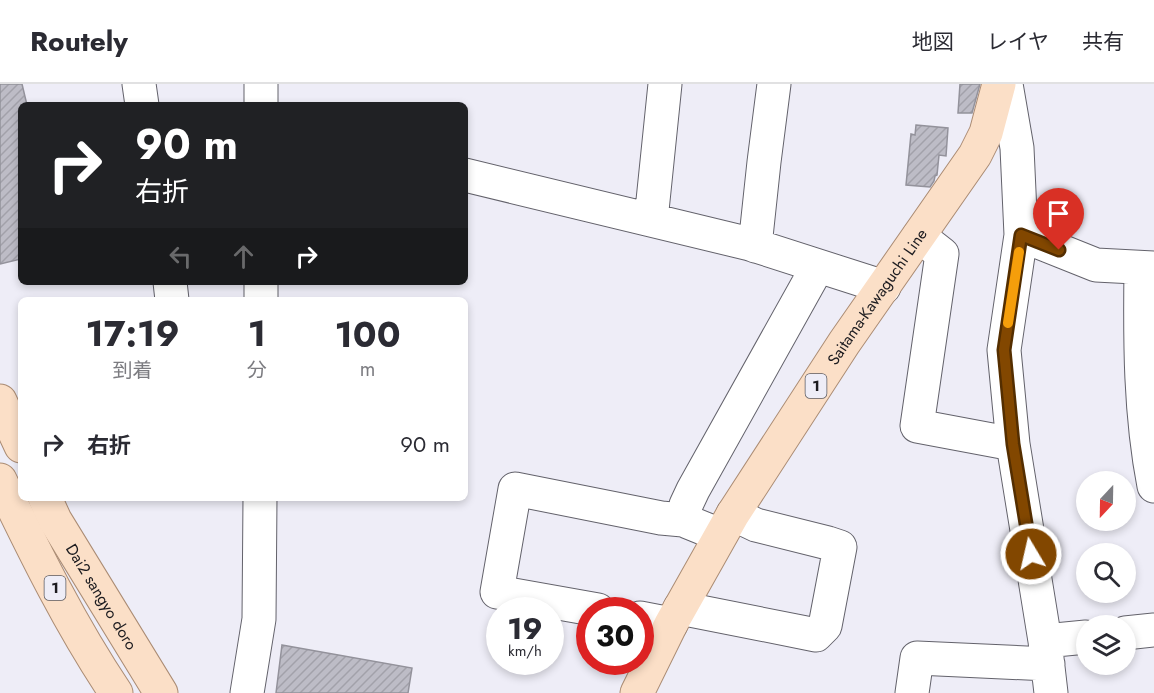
<!DOCTYPE html>
<html lang="ja">
<head>
<meta charset="utf-8">
<style>
	body { margin:0; font-family:Jost,"Noto Sans JP",sans-serif; background:#f2f2f3; color:#2b2b33; height:100vh; display:flex; flex-direction:column; font-size:22px; white-space:nowrap }
	* { box-sizing:border-box; margin:0 }
	p { font-size:20px; color:#7c7c81 }
	.icon { flex:none; width:33px; height:33px; fill:none; stroke:currentColor; stroke-width:2; stroke-linecap:round; stroke-linejoin:round }
	.map { position:relative; flex:1; overflow:hidden }
	.drawer { position:absolute; left:18px; top:213px; width:450px; height:204px; display:flex; flex-direction:column; background:#fff; border-radius:9px; box-shadow:0 3px 9px #0003 }
	.drawer>* { flex:none }
	.banner { position:absolute; left:18px; top:18px; width:450px; height:183px; border-radius:9px; box-shadow:0 3px 9px #0003; background:#202124; color:#fff; overflow:hidden }
	.needle { width:39px; rotate:202deg }
	.buttons { position:absolute; left:1076px; top:387px; display:grid; gap:12px }
	.buttons a { display:grid; place-items:center; width:60px; height:60px; border-radius:50%; background:#fff; box-shadow:0 3px 9px #0003; font-size:30px }
	.speed { position:absolute; left:486px; top:513px; display:flex; gap:12px; font-size:30px; font-weight:700; text-align:center }
	.speed>* { display:grid; place-content:center; width:78px; height:78px; border-radius:50%; background:#fff; box-shadow:0 3px 9px #0003; line-height:1 }
	.speed small { font-size:15px; font-weight:400 }
	.speed .limit { border:9px solid #d22; background:#fff; color:#111 }
	.pin { position:absolute; display:grid; place-items:center; width:51px; height:51px; color:#fff; margin:-62px -26px; border-radius:50% 50% 50% 0; rotate:-45deg; box-shadow:0 0 6px #0007 }
	.pin .icon { rotate:45deg }
	.me { position:absolute; width:66px; margin:-33px; rotate:351deg; stroke-linejoin:round; filter:drop-shadow(0 0 4px #0008) }
	.turn { display:flex; align-items:center; gap:21px; height:126px; padding:0 18px; font-size:27px }
	.turn .icon { width:78px; height:78px; stroke-width:2.5 }
	.turn b { display:block; font-size:42px; line-height:51px }
	.lanes { display:flex; align-items:center; height:57px; padding:0 18px; background:#0003; justify-content:center; gap:30px; direction:ltr }
	.lanes .off { opacity:.35 }
	.eta { display:flex; justify-content:space-evenly; align-items:center; height:102px; text-align:center }
	.eta b { font-size:36px; font-weight:700; line-height:42px }
	ul { padding:0; list-style:none }
	li { display:flex; align-items:center; gap:18px; height:90px; padding:0 18px }
	li div { flex:1 }
	li b { display:block; font-size:22px }
	li em { font-style:normal }
	header { display:flex; align-items:center; gap:36px; box-sizing:border-box; height:84px; padding:0 30px; background:#fff; border-bottom:2px solid #e1e1e2 }
	header strong { font-size:28px }
	nav { display:flex; gap:33px; margin-inline-start:auto; font-size:21px }
	.map>svg:first-child { display:block }
</style>
</head>
<body>
<header>
<strong>Routely</strong>
<nav><a>地図</a><a>レイヤ</a><a>共有</a></nav>
</header>
<div class="map">
<svg width="1154" height="609" viewBox="0 0 1154 609">
	<defs>
		<pattern id="building-hatch" width="6" height="6" patternUnits="userSpaceOnUse" patternTransform="scale(1.5)"><rect width="6" height="6" fill="#bdbcc6"/><path d="M-1 1l2-2M0 6l6-6M5 7l2-2" fill="none" stroke="#a2a1aa"/></pattern>
	</defs>
	<rect width="100%" height="100%" fill="#eeedf7"/>
	<path fill="url(#building-hatch)" stroke="#93929b" stroke-width="1.5" d="M 0,0 L 22,0 L 27,21 L 21,21 L 21,175 L 0,180 Z
		M 960,0 L 980,0 L 972,29 L 958,29 Z
		M 916,41 L 948,44 L 946,72 L 939,71 L 937,91 L 935,92 L 934,97 L 930,103 L 906,101 L 911,50 L 915,51 Z
		M 282,561 L 412,584 L 408,609 L 276,609 Z"/>
	<g fill="none" stroke-linecap="round" stroke-linejoin="round">
		<g stroke="#63626b" stroke-width="35">
			<path id="minor" d="M 139,0 L 142,21
				M 261,0 L 261,21
				M 1006,0 L 1017,64 L 1021,151 L 1004,266 L 1013,360 L 1045,557 L 1051,609
				M 465,91 L 750,160 L 884,203
				M 651,136 L 665,0
				M 1021,151 L 1096,181 L 1154,184
				M 919,152 L 942,170 L 917,342 L 1013,360
				M 755,162 L 764,78 L 774,0
				M 1141,184 C 1140,257 1140,330 1154,402
				M 170,198 L 172,216
				M 261,216 L 261,198
				M 683,436 L 686,421 L 693,406 L 818,182
				M 680,524 L 816,551 L 825,542 L 840,463 L 828,459 L 756,441 L 733,430
				M 598,526 L 497,508 L 515,405 L 661,434 L 683,436 L 720,451
				M 640,534 L 671,540
				M 1125,549 L 1154,546
				M 1045,557 L 1086,553
				M 247,609 L 259,535 L 260,414
				M 912,609 L 917,574 L 1048,580"/>
		</g>
		<g stroke="#ab8c74" stroke-width="35">
			<g id="major">
				<path d="M 0,317 L 21,362"/>
				<path d="M 0,396 C 35,469 71,542 116,609"/>
				<path id="s1" d="M 45,414 L 55,436 L 161,609"/>
				<path id="s2" d="M 637,609 L 671,540 L 733,430 L 844,259 L 975,71 L 986,49 L 999,0"/>
			</g>
		</g>
		<use href="#minor" stroke="#fff" stroke-width="33"/>
		<use href="#major" stroke="#fbdfc7" stroke-width="33"/>
	</g>
	<g fill="none" stroke-linecap="round" stroke-linejoin="round">
		<g stroke="#542e00" stroke-width="15">
			<path id="route" d="M 1031,470 L 1013,360 L 1004,266 L 1021,151 L 1059,166"/>
		</g>
		<use href="#route" stroke="#824700" stroke-width="10"/>
		<path stroke="#f59e0b" stroke-width="10" d="M 1008,239 L 1019,168"/>
	</g>
	<g text-anchor="middle" stroke-width="4.5" stroke-linejoin="round" paint-order="stroke">
		<g fill="#eeedf7" stroke="#5b5a60" stroke-width="1.5">
			<rect x="805.5" y="290" width="21" height="24" rx="4.5"/>
			<rect x="44.5" y="492" width="21" height="24" rx="4.5"/>
		</g>
		<g font-size="15" font-weight="bold" fill="#1c1b1f">
			<text x="816" y="307">1</text>
			<text x="55" y="509">1</text>
		</g>
		<g font-size="16" fill="#1c1b1f" stroke="#eeedf7">
			<text dy="6" stroke="none"><textPath href="#s2" startOffset="464">Saitama-Kawaguchi Line</textPath></text>
			<text dy="6" stroke="none"><textPath href="#s1" startOffset="114">Dai2 sangyo doro</textPath></text>
		</g>
	</g>
</svg>
<div class="buttons">
<a><svg class="needle" viewBox="-14 -14 28 28"><path d="M0-13l5 13h-10z" fill="#e53935"/><path d="M0 13l5-13h-10z" fill="#7c7c81"/></svg></a>
<a><svg class="icon" aria-label="search" viewBox="0 0 24 24"><circle cx="10" cy="10" r="6"/><path d="M15 15l6 6"/></svg></a>
<a><svg class="icon" aria-label="layers" viewBox="0 0 24 24"><path d="M12 4l9 5-9 5-9-5zM3 14l9 5 9-5"/></svg></a>
</div>
<div class="speed"><div>19<small>km/h</small></div><div class="limit">30</div></div>
<div class="pin" style="left:1059px;top:166px;background:#d93025"><svg class="icon" aria-label="arrive" viewBox="0 0 24 24"><path d="M6 21V4h12l-3 4 3 4H6"/></svg></div>
<svg class="me" style="left:1031px;top:470px" viewBox="-20 -20 40 40"><circle r="17" fill="#824700" stroke="#fff" stroke-width="3"/><path d="M0-11L8 9 0 5-8 9z" fill="#fff"/></svg>
<div class="banner">
<div class="turn"><svg class="icon" aria-label="right" viewBox="0 0 24 24"><path d="M7 20v-9h11M14 6l5 5-5 5"/></svg><div><b>90 m</b>右折</div></div>
<div class="lanes"><svg class="icon off" aria-label="left" viewBox="0 0 24 24"><path d="M17 20v-9H6M10 6l-5 5 5 5"/></svg><svg class="icon off" aria-label="ahead" viewBox="0 0 24 24"><path d="M12 20V5M6 11l6-6 6 6"/></svg><svg class="icon" aria-label="right" viewBox="0 0 24 24"><path d="M7 20v-9h11M14 6l5 5-5 5"/></svg></div>
</div>
<section class="drawer">
<div class="eta">
<div><b>17:19</b><p>到着</p></div>
<div><b>1</b><p>分</p></div>
<div><b>100</b><p>m</p></div>
</div>
<ul>
<li><svg class="icon" aria-label="right" viewBox="0 0 24 24"><path d="M7 20v-9h11M14 6l5 5-5 5"/></svg><div><b>右折</b></div><em>90 m</em></li>
</ul>
</section>
</div>
</body>
</html>
